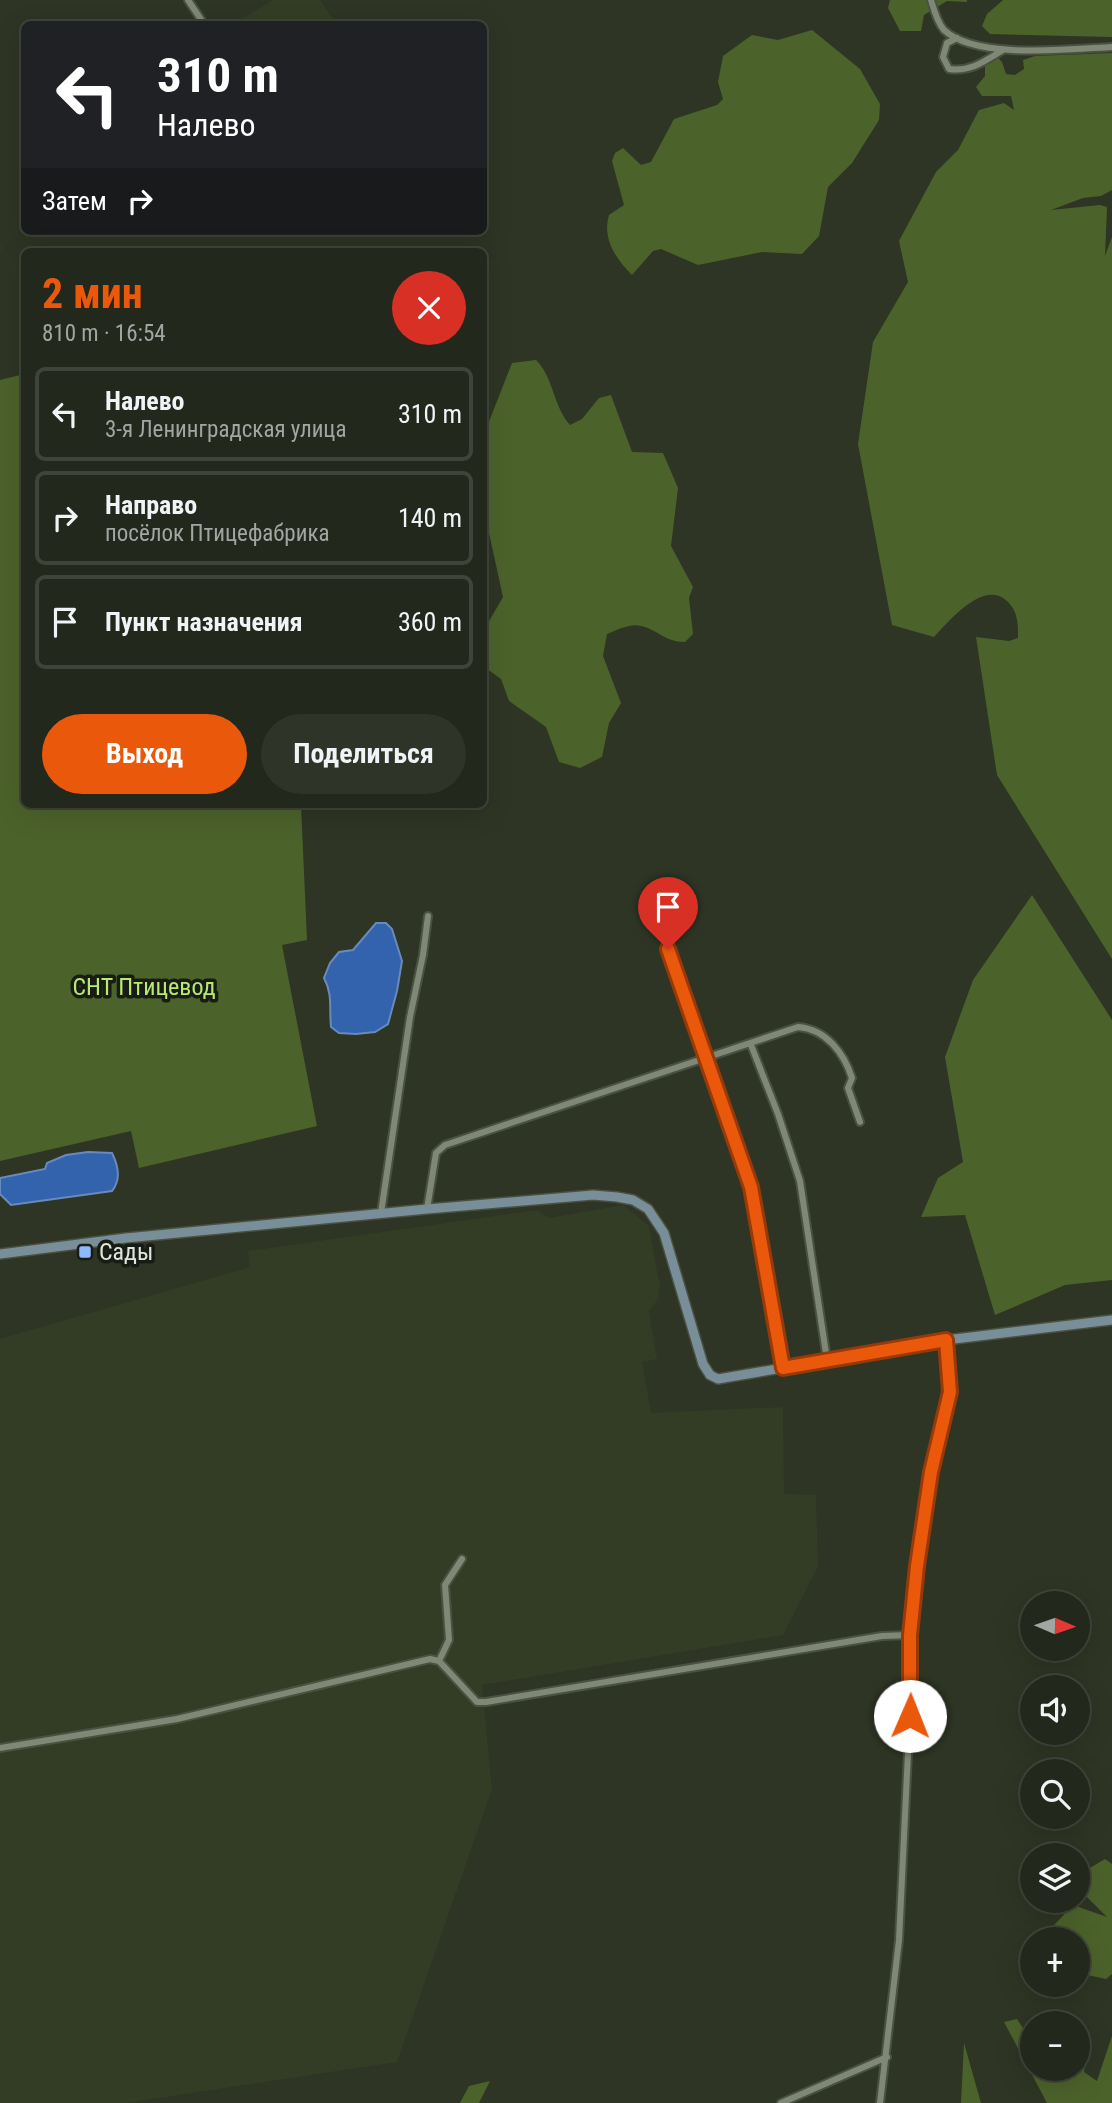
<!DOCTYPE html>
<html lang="ru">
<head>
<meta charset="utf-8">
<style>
	body { margin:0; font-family:"Roboto Condensed",sans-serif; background:#2e3428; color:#f1f3f6; height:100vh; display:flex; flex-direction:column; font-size:26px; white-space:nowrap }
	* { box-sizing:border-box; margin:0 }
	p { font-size:23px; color:#a2a6a3 }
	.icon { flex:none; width:38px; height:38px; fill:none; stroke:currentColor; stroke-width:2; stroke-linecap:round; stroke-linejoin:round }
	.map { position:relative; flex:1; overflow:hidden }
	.drawer { position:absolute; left:21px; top:248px; width:466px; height:560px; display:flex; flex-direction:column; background:#22281b; border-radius:10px; box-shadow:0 7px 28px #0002,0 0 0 2px #3f443a }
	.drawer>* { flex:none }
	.banner { position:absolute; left:21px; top:21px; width:466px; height:214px; border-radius:10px; box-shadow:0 7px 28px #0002,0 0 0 2px #3f443a; background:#202124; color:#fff; overflow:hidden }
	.needle { width:46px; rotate:92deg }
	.controls { position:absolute; left:1020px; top:1591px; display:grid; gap:14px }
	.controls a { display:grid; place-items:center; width:70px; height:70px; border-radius:50%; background:#22281b; box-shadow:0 7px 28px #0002,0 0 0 2px #3f443a; font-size:35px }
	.pin { position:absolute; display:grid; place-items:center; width:60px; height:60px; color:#fff; margin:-72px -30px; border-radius:50% 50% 50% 0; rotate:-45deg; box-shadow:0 0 7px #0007 }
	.pin .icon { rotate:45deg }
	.me { position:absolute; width:77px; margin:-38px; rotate:1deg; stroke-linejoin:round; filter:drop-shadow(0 0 5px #0008) }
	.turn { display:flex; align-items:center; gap:24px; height:147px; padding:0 21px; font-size:32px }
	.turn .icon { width:91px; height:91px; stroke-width:2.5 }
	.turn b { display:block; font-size:49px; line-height:60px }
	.then { display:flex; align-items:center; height:66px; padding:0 21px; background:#0003; gap:14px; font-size:26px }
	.round { display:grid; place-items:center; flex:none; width:74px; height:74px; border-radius:37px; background:#2e3428 }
	.overview { display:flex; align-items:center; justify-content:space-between; height:119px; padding:0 21px }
	h1 { font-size:42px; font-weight:700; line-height:52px; color:#ea580c }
	.primary-button { display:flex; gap:14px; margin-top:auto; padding:14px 21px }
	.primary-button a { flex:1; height:80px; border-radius:42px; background:#ea580c; color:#fff; font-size:28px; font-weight:700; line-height:80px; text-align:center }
	.primary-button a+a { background:#2e3428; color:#f1f3f6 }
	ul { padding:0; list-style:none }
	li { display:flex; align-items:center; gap:21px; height:94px; margin:0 14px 10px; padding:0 7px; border:4px solid #3f443a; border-radius:10px }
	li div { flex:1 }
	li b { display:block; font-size:26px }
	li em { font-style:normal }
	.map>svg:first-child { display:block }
</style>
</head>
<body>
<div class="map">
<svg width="1112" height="2103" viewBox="0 0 1112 2103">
	<rect width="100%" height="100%" fill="#2e3524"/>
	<path fill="#333d25" d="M 273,0 L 320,0 L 336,24 L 234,24 Z
		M 623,1205 L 649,1226 L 660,1287 L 658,1299 L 649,1311 L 657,1359 L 642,1362 L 651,1413 L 783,1407 L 784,1494 L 816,1495 L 818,1566 L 783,1635 L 482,1685 L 492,1789 L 397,2062 L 125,2103 L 0,2103 L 0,1339 L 250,1267 L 248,1251 L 536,1210 L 549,1218 Z"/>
	<path fill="#4c622b" d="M 890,0 L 967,0 L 967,2 L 947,1 L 924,15 L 921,31 L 900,31 L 888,8 Z
		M 1003,0 L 1112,0 L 1112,37 L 990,34 L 982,26 L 987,14 Z
		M 812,30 L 860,69 L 880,104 L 879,120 L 852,163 L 828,187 L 819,236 L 802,254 L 762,252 L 698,265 L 661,249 L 653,251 L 632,275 C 616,259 602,239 609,215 L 624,205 L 612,161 L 615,153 L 623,148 L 641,165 L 651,162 L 674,119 L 717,105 L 723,99 L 718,82 L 723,56 L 752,35 L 778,40 Z
		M 1112,53 L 1112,190 L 1101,196 L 1083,198 L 1051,210 L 1100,205 L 1107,207 L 1105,256 L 1112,237 L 1112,959 L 997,775 L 976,637 L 1009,641 L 1018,638 C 1018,624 1018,611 1007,601 C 984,579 949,621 934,637 L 892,625 L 858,444 L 873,342 L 908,282 L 899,241 L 936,172 L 958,150 L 979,110 L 1004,103 L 1014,110 L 1011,96 L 982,96 L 976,87 L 985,76 L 985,65 L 997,57 L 1002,62 L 1006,74 L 1015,75 L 1024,69 L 1023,60 L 1035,56 Z
		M 536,360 C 554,378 553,406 570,425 L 582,419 L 599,398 L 611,395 L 632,452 L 663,453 L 678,488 L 671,546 L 693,587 L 689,598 L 693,634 L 685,642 C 664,642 659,630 641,626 C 630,623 617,630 607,634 L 603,656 L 621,703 L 609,723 L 602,757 L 580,768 L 559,762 L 546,727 L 509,701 L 501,679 L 483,666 L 485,628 L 503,597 L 487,524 L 488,424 L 512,363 Z
		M 24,374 L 24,805 L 301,805 L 307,940 L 282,945 L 317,1126 L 139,1168 L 131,1131 L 0,1161 L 0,380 Z
		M 1032,895 L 1112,1020 L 1112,1280 L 1065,1285 L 995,1315 L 965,1215 L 921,1217 L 938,1178 L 963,1162 L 945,1057 L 973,980 Z
		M 1105,1859 L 1112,1864 L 1112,1974 L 1106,1979 L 1078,1973 L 1078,1939 L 1041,1939 L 1073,1905 L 1107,1917 L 1078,1888 L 1078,1875 Z
		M 1017,2019 L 1032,2042 L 1032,2068 L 1078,2068 L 1078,2027 L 1088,2033 L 1084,2072 L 1097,2081 L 1112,2036 L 1112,2103 L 1047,2103 L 1004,2022 Z
		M 964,2043 L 981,2103 L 961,2103 Z
		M 490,2081 L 479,2103 L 460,2103 L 469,2086 Z"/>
	<path fill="#3463ae" stroke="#688abc" stroke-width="2" d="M 376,923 L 386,923 L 392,929 L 402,961 L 397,991 L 388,1024 L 375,1032 L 356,1034 L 339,1033 L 331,1027 C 329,1008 333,995 324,978 L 330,963 L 339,952 L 353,950 Z
		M 88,1152 L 112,1153 C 118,1165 121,1180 112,1191 L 11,1205 L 0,1194 L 0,1178 L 45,1169 L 47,1163 L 66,1155 Z"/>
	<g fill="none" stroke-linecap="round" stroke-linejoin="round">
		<g stroke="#4b5142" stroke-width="10">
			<path id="street" d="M 188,0 L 204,24
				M 931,0 C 934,10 937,22 944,30 C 976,60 1071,49 1112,47
				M 957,38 L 947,43 L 943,57 L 949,69 C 971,72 985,61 1003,50
				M 669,949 L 751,1187 L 783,1368
				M 751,1045 L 778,1114 L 800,1181 L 827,1360
				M 427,1209 L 436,1153 L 445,1145 L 798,1027 C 826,1029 844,1053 852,1078 L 848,1088 L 860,1122
				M 381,1213 L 410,1017 L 423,955 L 428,916
				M 439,1661 L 449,1640 L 445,1585 L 462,1559
				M 0,1748 L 177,1719 L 430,1659 L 439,1661 L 477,1702 L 486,1702 L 882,1636 L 910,1635
				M 781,2103 L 887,2057
				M 880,2103 L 899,1940 L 911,1691 L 910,1635 L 931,1472 L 950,1392 L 946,1340"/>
		</g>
		<g stroke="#4b5142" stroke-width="12">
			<path id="secondary" d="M 0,1254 L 126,1238 L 427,1209 L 593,1195 L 617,1197 L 633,1200 L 648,1209 L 664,1233 L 703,1364 L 710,1375 L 718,1379 L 946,1340 L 1112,1320"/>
		</g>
		<use href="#street" stroke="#7f8874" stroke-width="6"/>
		<use href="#secondary" stroke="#788e99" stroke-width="9"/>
	</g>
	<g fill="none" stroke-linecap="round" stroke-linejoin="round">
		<g stroke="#983908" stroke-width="18">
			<path id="route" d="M 668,949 L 751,1187 L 783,1368 L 946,1340 L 950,1392 L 931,1472 L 917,1566 L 910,1635 L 910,1716"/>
		</g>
		<use href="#route" stroke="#ea580c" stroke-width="12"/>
	</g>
	<rect fill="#8eb9fc" stroke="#181c14" stroke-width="2.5" x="78" y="1245" width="14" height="14" rx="3.5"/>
	<g text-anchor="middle" stroke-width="7" stroke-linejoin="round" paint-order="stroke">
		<g font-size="24" fill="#b8e970" stroke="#181c14">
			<text x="144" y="995">СНТ Птицевод</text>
		</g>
		<g font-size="24" fill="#e1e6db" stroke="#181c14" text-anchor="start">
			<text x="99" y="1260">Сады</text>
		</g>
	</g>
</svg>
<div class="controls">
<a><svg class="needle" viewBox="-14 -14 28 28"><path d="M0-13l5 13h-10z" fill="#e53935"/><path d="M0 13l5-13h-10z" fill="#a2a6a3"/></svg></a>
<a><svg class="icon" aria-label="sound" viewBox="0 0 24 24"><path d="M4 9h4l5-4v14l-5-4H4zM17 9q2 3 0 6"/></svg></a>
<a><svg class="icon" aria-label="search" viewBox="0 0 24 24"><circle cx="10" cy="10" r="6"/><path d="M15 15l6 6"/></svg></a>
<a><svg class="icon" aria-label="layers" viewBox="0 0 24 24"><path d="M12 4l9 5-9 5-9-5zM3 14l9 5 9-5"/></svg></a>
<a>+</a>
<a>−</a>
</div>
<div class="pin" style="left:668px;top:949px;background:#d93025"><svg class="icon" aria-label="arrive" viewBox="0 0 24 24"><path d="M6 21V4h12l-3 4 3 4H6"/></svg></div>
<svg class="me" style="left:910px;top:1716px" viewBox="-20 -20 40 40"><circle r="19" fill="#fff"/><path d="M0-13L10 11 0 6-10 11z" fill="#ea580c"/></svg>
<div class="banner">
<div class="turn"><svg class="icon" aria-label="left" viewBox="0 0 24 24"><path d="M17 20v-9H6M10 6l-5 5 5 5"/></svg><div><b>310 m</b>Налево</div></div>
<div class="then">Затем<svg class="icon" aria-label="right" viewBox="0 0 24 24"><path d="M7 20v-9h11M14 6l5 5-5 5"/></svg></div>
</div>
<section class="drawer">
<div class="overview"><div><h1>2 мин</h1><p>810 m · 16:54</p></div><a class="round" style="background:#d93025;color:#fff"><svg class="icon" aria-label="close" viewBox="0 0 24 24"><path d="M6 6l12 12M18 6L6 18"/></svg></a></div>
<ul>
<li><svg class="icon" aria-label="left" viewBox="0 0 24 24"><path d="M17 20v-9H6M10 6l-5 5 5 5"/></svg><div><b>Налево</b><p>3-я Ленинградская улица</p></div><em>310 m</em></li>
<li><svg class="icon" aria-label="right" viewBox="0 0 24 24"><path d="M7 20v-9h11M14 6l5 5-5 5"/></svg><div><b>Направо</b><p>посёлок Птицефабрика</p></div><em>140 m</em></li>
<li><svg class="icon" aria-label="arrive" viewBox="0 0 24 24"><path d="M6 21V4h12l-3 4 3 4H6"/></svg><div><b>Пункт назначения</b></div><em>360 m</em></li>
</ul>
<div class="primary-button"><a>Выход</a><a>Поделиться</a></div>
</section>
</div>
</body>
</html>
